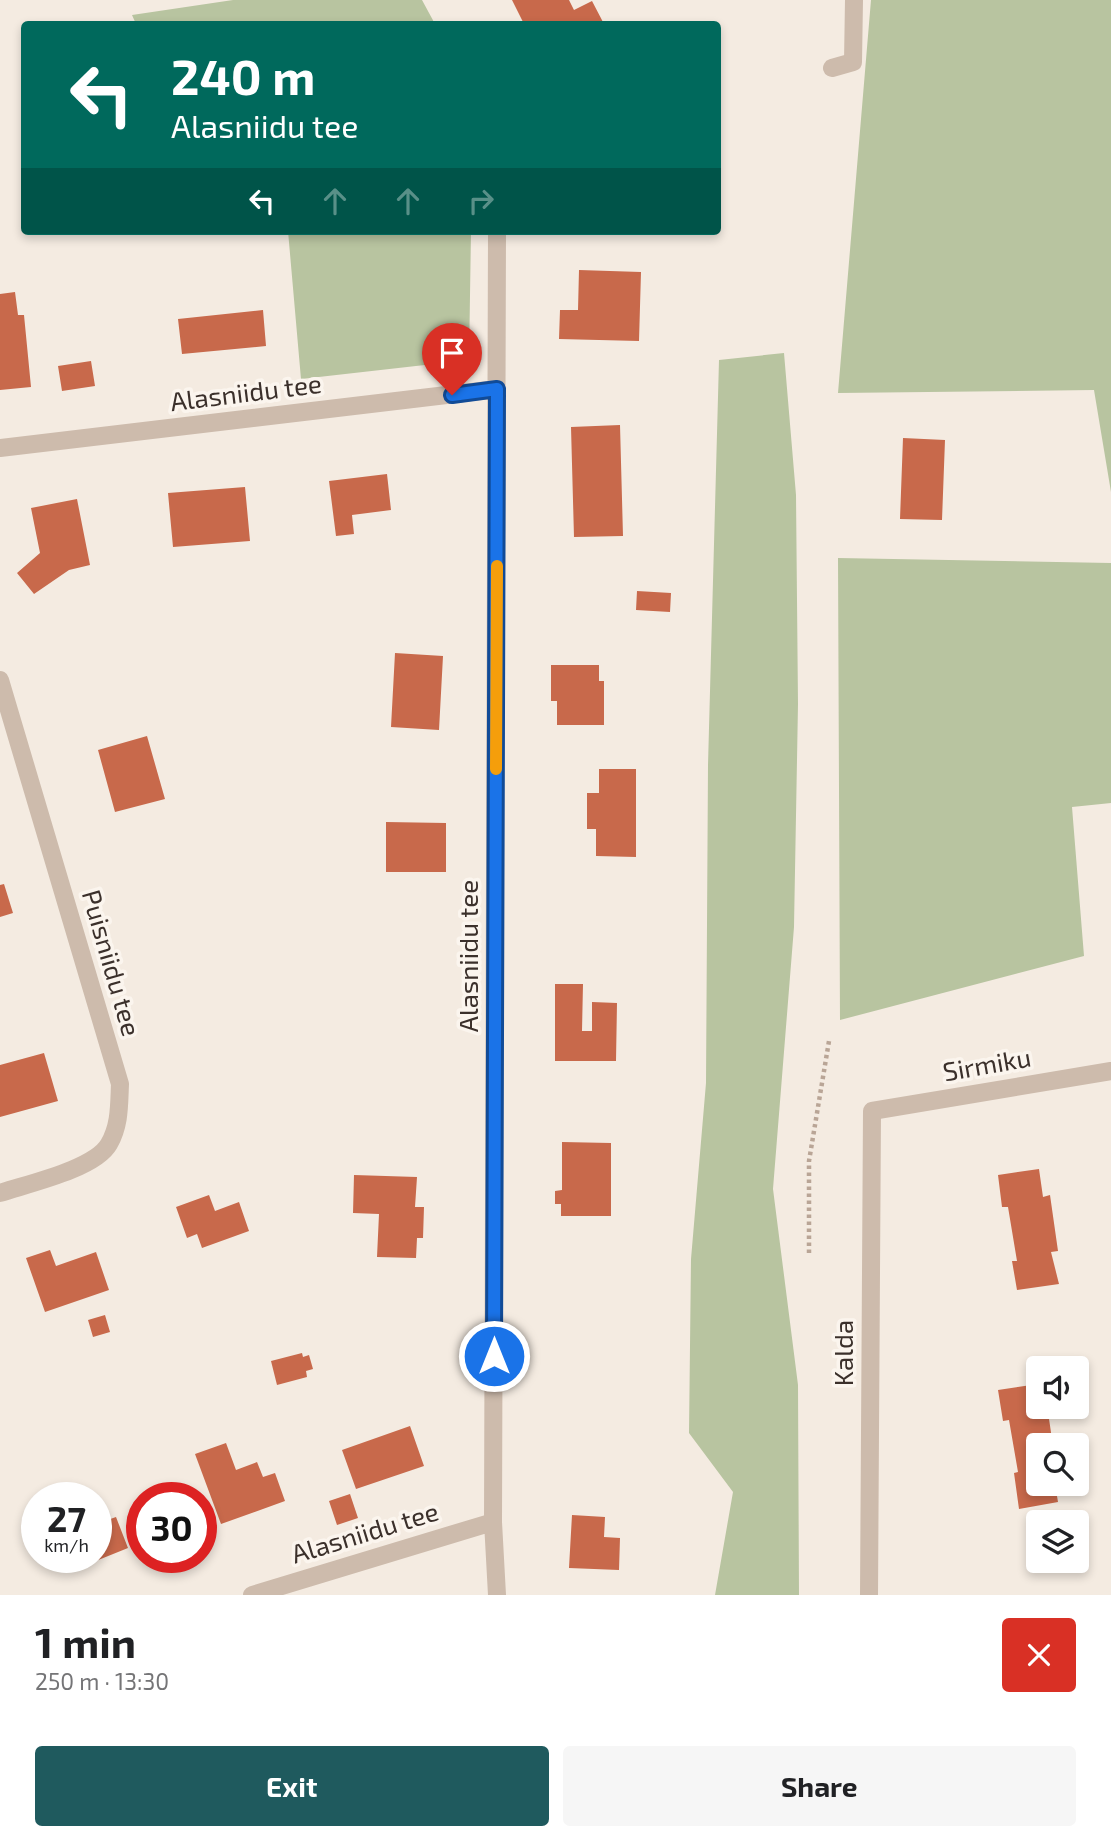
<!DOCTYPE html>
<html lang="en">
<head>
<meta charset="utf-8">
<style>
	body { margin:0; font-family:"Exo 2",sans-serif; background:#f6f6f6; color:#202124; height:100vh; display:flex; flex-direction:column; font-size:26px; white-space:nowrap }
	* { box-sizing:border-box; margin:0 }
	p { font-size:23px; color:#757577 }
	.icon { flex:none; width:38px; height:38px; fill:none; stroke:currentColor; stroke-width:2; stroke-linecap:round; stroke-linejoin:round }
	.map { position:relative; height:1595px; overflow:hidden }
	.side { display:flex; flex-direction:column; background:#fff; flex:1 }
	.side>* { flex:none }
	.hud { position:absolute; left:21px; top:21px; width:700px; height:214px; border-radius:7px; box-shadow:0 4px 10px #0003; background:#00695c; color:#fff; overflow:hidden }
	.controls { position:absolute; left:1026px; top:1356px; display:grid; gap:14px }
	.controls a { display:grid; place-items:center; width:63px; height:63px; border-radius:7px; background:#fff; box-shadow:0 4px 10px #0003; font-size:35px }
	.speed { position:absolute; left:21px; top:1482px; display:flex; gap:14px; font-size:35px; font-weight:700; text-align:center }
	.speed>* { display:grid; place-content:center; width:91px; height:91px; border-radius:50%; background:#fff; box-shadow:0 4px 10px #0003; line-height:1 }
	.speed small { font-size:18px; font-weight:400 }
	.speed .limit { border:10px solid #d22; background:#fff; color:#111 }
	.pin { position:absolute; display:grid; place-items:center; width:60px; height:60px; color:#fff; margin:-72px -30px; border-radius:50% 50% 50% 0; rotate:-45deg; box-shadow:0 0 7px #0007 }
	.pin .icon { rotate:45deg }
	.me { position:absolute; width:77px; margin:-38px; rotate:0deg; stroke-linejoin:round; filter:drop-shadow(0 0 5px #0008) }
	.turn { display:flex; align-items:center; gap:24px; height:147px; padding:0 35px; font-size:32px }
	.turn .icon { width:91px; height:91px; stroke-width:2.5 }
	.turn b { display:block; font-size:49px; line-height:60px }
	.lanes { display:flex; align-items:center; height:66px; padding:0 35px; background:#0003; justify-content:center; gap:35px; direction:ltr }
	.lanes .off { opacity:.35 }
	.round { display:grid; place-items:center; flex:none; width:74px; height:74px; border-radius:7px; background:#f6f6f6 }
	.headline { display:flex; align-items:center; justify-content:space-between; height:119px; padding:0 35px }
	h1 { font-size:42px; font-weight:700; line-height:52px }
	.primary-button { display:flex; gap:14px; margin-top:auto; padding:14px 35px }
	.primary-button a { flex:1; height:80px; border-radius:7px; background:#1f5a5e; color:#fff; font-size:28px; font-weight:700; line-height:80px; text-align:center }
	.primary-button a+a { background:#f6f6f6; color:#202124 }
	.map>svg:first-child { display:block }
</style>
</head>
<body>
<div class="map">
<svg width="1111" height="1595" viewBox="0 0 1111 1595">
	<rect width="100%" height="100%" fill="#f4ebe1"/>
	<path fill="#b8c4a0" d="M 233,0 L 422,0 L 435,24 L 136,24 L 132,15 Z
		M 871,0 L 1111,0 L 1111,492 L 1094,390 L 838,393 Z
		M 288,231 L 471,231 L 469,360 L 301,379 Z
		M 784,353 L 796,495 L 798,704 L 794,927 L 773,1189 L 798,1385 L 799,1595 L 715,1595 L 733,1492 L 689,1433 L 691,1259 L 706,1083 L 708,765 L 719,360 Z
		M 838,558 L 1111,563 L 1111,803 L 1072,807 L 1084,956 L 840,1020 Z"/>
	<path fill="#c8694b" d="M 512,0 L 569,0 L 574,10 L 592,1 L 604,24 L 524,24 Z
		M 579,270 L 641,272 L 639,341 L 559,339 L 560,310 L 578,310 Z
		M 15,292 L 18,315 L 24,315 L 31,387 L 0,390 L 0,294 Z
		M 263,310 L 266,346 L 182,354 L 178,319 Z
		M 91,361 L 95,386 L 62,391 L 58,366 Z
		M 620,425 L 623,536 L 574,537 L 571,427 Z
		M 903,438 L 945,440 L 942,520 L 900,519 Z
		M 387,474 L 391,510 L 352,515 L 354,534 L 336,536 L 329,481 Z
		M 245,487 L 250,541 L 173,547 L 168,493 Z
		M 77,499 L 90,565 L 69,570 L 34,594 L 17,573 L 40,553 L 31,508 Z
		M 637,591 L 671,593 L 670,612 L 636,610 Z
		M 395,653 L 443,656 L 439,730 L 391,727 Z
		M 551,665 L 599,665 L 599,681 L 604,681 L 604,725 L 557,725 L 557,701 L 551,701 Z
		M 147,736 L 165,799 L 115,812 L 98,750 Z
		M 599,769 L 636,769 L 636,857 L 596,856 L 596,829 L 587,829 L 587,793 L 599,793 Z
		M 386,822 L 446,823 L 446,872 L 386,872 Z
		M 4,884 L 13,913 L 0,917 L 0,885 Z
		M 555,984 L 583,984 L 582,1031 L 592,1031 L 592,1002 L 617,1003 L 616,1061 L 555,1061 Z
		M 44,1053 L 58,1101 L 0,1117 L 0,1065 Z
		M 562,1142 L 611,1143 L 611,1216 L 561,1216 L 561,1204 L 555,1204 L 555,1191 L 562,1190 Z
		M 1039,1169 L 1043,1197 L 1050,1195 L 1058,1251 L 1051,1252 L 1059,1284 L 1017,1290 L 1012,1261 L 1017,1261 L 1008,1207 L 1002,1207 L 998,1175 Z
		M 354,1175 L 417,1177 L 415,1207 L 424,1207 L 423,1238 L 417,1238 L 416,1258 L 377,1257 L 379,1214 L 353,1213 Z
		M 209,1195 L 215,1211 L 239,1202 L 249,1231 L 202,1248 L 197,1234 L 187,1238 L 176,1207 Z
		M 50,1250 L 56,1266 L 96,1252 L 109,1290 L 45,1312 L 26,1258 Z
		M 105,1315 L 110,1332 L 93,1337 L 88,1320 Z
		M 302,1353 L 303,1357 L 309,1355 L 313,1369 L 306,1371 L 307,1377 L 277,1385 L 271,1361 Z
		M 1038,1384 L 1038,1407 L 1042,1407 L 1043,1413 L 1048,1412 L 1053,1446 L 1038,1446 L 1038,1484 L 1055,1484 L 1058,1502 L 1019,1509 L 1014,1473 L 1018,1472 L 1009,1420 L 1003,1421 L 998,1390 Z
		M 410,1426 L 424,1466 L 356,1489 L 342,1450 Z
		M 226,1443 L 236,1470 L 257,1462 L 263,1477 L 275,1473 L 285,1501 L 221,1524 L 195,1454 Z
		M 350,1494 L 358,1518 L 337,1525 L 329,1501 Z
		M 572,1515 L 605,1517 L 604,1537 L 620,1538 L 619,1570 L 569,1568 Z
		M 116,1517 L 128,1548 L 71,1571 L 66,1558 L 96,1558 L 96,1524 Z"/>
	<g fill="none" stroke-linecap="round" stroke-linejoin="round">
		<path stroke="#b9a596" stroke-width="4.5" stroke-dasharray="3.5 3.5" stroke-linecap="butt" d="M 809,1253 L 809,1161 L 829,1041"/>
		<path stroke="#cdbbac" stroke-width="18" d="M 832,68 L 853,62 L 854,0
			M 0,448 L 497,389
			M 0,680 L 120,1084 C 119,1105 120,1125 109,1144 C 95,1169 27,1184 0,1193
			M 252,1595 L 493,1522
			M 497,1595 L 493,1522 L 497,231
			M 869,1595 L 872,1111 L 1111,1071"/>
	</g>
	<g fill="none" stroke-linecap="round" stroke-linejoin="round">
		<g stroke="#114b97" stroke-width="18">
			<path id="route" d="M 452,395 L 497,389 L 494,1356"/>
		</g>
		<use href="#route" stroke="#1a73e8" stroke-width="12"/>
		<path stroke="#f59e0b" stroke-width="12" d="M 496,769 L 497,566"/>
	</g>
	<g text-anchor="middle" stroke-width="7" stroke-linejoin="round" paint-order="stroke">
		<g font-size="26" fill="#3b302b" stroke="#fbf5ee">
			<text transform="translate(246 393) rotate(-7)" y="9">Alasniidu tee</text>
			<text transform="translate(469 956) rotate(-90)" y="9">Alasniidu tee</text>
			<text transform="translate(111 963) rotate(74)" y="9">Puisniidu tee</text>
			<text transform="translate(987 1065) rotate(-10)" y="9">Sirmiku</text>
			<text transform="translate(844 1353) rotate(-90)" y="9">Kalda</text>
			<text transform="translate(365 1533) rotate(-17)" y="9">Alasniidu tee</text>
		</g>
	</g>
</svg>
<div class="controls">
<a><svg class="icon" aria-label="sound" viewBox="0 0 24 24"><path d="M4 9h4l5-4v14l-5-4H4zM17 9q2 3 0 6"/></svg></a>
<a><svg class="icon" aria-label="search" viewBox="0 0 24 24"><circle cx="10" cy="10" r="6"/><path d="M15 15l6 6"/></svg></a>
<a><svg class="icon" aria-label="layers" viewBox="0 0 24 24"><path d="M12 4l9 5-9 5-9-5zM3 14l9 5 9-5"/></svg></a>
</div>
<div class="speed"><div>27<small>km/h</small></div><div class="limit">30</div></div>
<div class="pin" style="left:452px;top:395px;background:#d93025"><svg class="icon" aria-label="arrive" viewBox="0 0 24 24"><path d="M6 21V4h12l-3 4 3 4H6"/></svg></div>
<svg class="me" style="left:494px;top:1356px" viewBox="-20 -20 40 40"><circle r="17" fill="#1a73e8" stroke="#fff" stroke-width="3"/><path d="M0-11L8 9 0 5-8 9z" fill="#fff"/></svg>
<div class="hud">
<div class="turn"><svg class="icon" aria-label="left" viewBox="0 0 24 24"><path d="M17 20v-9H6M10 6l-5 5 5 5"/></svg><div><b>240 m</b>Alasniidu tee</div></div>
<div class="lanes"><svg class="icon" aria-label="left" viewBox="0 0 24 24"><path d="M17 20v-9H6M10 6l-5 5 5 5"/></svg><svg class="icon off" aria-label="ahead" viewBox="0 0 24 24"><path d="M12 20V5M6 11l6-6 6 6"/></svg><svg class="icon off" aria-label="ahead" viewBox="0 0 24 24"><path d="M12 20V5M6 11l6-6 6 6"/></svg><svg class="icon off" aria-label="right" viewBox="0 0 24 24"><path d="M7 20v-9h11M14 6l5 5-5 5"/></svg></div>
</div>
</div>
<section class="side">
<div class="headline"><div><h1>1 min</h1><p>250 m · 13:30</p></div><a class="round" style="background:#d93025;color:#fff"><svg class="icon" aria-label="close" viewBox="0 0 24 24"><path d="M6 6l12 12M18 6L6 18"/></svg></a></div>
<div class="primary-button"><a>Exit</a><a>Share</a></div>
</section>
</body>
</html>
